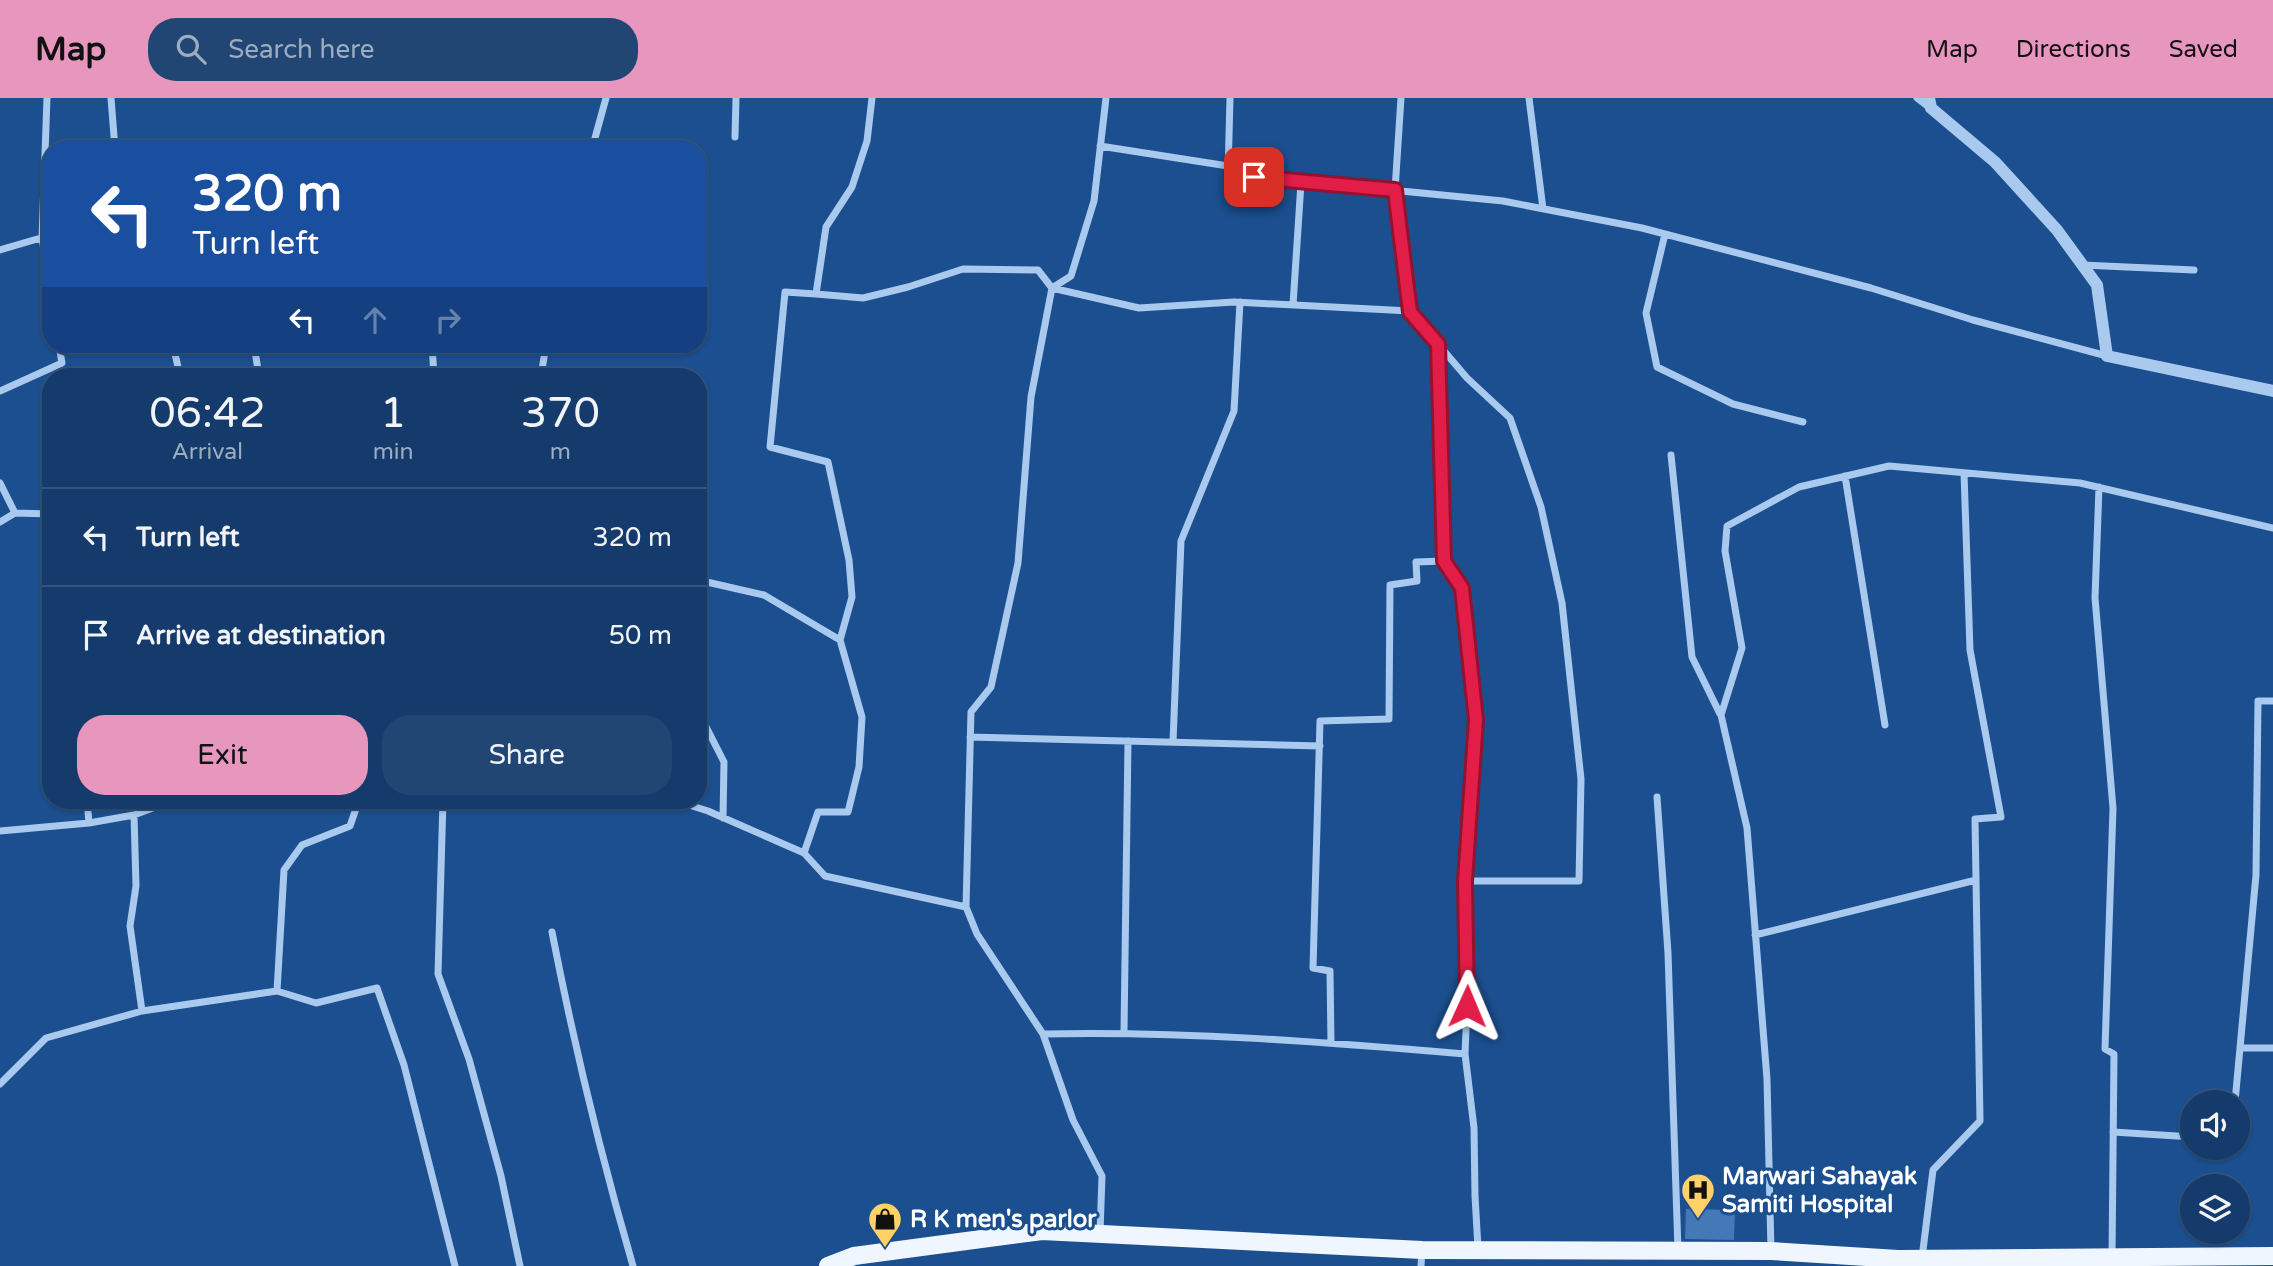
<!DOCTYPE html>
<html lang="en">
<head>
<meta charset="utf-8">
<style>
	body { margin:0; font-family:"Varela Round",sans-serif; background:#214673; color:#f1f3f6; height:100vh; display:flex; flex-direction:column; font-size:26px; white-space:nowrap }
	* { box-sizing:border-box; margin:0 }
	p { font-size:23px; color:#9dadc1 }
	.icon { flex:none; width:38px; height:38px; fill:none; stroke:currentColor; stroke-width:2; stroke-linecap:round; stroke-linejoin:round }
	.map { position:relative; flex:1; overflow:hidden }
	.side { position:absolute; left:42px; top:270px; width:665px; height:441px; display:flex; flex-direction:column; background:#143b6b; border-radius:28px; box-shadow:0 2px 5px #0004,0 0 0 2px #33557e }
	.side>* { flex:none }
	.banner { position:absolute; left:42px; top:42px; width:665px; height:214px; border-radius:28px; box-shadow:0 2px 5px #0004,0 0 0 2px #33557e; background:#1a4fa0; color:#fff; overflow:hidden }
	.controls { position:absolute; left:2180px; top:992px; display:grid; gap:14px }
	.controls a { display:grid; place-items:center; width:70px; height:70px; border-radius:50%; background:#143b6b; box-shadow:0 2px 5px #0004,0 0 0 2px #33557e; font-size:35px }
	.pin { position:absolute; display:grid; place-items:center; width:60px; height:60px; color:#fff; margin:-30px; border-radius:14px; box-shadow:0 4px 10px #0006 }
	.me { position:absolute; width:77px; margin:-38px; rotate:1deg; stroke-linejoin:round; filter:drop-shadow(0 0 5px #0008) }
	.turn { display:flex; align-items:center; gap:24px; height:147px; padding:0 35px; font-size:32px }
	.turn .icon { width:91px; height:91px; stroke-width:2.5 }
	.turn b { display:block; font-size:49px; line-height:60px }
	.lanes { display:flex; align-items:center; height:66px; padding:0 35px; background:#0003; justify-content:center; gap:35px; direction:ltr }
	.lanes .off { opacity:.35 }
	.eta { display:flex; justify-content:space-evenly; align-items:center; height:119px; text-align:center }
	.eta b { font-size:42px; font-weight:600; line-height:49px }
	.action { display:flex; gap:14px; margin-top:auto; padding:14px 35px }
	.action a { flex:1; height:80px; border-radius:28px; background:#e797bd; color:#111; font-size:28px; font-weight:600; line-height:80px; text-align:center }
	.action a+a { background:#214673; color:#f1f3f6 }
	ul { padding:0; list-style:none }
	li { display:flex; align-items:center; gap:21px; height:98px; padding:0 35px; border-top:2px solid #33557e }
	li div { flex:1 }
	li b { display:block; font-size:26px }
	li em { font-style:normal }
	header { display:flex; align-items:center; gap:42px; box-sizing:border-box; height:98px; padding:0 35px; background:#e797bd; color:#111 }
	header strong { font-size:33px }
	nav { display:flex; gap:38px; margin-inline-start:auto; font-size:24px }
	.search { width:490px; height:63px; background:#214673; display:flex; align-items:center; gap:18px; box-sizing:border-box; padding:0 24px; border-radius:28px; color:#9dadc1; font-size:26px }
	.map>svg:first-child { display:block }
</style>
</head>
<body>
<header>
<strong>Map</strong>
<div class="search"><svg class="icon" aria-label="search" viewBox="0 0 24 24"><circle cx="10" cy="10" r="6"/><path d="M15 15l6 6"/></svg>Search here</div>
<nav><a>Map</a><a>Directions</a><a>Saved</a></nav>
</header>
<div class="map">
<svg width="2273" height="1168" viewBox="0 0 2273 1168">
	<rect width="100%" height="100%" fill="#1b4f8f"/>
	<path fill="#4478b7" d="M 1686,1111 L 1735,1112 L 1734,1142 L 1685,1141 Z"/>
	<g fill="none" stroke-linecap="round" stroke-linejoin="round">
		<path stroke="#a9c9ee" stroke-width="7" d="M 47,0 L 42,140 L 51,195
			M 111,0 L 115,51
			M 1230,0 L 1228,76 L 1503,103 L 1642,130 L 1871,190 L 1973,222 L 2107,258
			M 1529,0 L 1543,111
			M 1917,0 L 1930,10
			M 735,39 L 736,0
			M 1100,48 L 1228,68
			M 592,51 L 606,0
			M 1665,136 L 1646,215 L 1657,269 L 1733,306 L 1803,324
			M 0,152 L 51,137
			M 2082,167 L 2194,172
			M 816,196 L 863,200 L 908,189 L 963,171 L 1038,172 L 1052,190 L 1139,210 L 1234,204 L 1410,213 L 1395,92 L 1401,0
			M 1293,207 L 1301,85
			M 1410,213 L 1467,280 L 1510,320 L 1541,409 L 1562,505 L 1581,681 L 1579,783 L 1465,783 L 1468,884 L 1465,956 L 1474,1030 L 1475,1098 L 1478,1150
			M 1438,246 L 1444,463 L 1462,490 L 1476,622 L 1465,783
			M 173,247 L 180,278
			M 254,247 L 259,278
			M 432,247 L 434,278
			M 541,278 L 546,247
			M 0,293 L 62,265 L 59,247
			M 1671,357 L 1692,559 L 1720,616
			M 1845,378 L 1885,627
			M 0,385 L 15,415 L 51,416
			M 2099,389 L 2095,500 L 2113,710 L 2105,951 L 2114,956 L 2112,1159
			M 0,424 L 15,415
			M 698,482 L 764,497 L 840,542
			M 698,613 L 724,664 L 723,720
			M 970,639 L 1320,648
			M 1173,644 L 1181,443 L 1234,313 L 1240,204
			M 1657,699 L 1668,855 L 1678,1152
			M 443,702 L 438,876 L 469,961 L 501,1078 L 520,1168
			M 673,702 L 708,713 L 804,755 L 825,778 L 966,809 L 977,836 L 1043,936 L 1073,1022 L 1102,1078 L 1100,1135
			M 134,717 L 174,702
			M 0,733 L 89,725
			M 804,755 L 818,714 L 848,714 L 859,669 L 862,619 L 840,542 L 852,499 L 849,462 L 828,364 L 770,349 L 785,194 L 816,196 L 826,129 L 852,89 L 867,43 L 872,0
			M 966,809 L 971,614 L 991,589 L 1018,465 L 1031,299 L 1052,190 L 1071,178 L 1094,103 L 1106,0
			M 552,834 C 574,947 601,1058 633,1168
			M 1755,837 L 1976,782
			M 277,893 L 316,905 L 377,890 L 404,967 L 455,1168
			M 142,913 L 277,893 L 284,772 L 302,747 L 350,728 L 359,702
			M 1124,934 L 1128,643
			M 1043,936 C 1184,933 1325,944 1465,956
			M 1331,945 L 1330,873 L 1313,870 L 1320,623 L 1389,621 L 1390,487 L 1417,483 L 1416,464 L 1444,463
			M 2240,950 L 2273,950
			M 0,986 L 46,940 L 142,913 L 130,828 L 136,788 L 134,717 L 89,725 L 87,702
			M 2235,1004 L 2256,777 L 2258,603 L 2273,603
			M 2113,1034 L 2193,1039
			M 1771,1153 L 1767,981 L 1747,730 L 1721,617 L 1742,550 L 1725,453 L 1727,428 L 1799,389 L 1889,368 L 2080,385 L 2273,430
			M 1922,1160 L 1933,1072 L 1980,1023 L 1975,721 L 2001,719 L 1970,552 L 1964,375
			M 1421,1168 L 1422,1152"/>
		<path stroke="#a9c9ee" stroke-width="12" d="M 1929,0 L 1931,10 L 1995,64 L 2057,132 L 2097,187 L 2107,258 L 2273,293"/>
		<path stroke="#f0f6ff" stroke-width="18" d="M 828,1168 L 854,1158 L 1042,1133 L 1422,1152 L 1771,1153 L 1898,1161 L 2273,1158"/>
	</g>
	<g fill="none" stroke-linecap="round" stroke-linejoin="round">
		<g stroke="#92132f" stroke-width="18">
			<path id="route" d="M 1254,79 L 1395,92 L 1410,214 L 1438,246 L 1444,463 L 1462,490 L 1476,622 L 1465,783 L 1467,908"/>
		</g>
		<use href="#route" stroke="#e11d48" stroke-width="12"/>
	</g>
	<defs>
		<g id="hospital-pin" transform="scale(1.75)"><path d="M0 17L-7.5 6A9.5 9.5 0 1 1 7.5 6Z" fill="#ffd166" stroke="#1b4f8f"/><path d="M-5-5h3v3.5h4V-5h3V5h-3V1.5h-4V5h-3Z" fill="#111"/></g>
		<g id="shop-pin" transform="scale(1.75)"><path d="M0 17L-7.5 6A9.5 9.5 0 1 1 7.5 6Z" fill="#ffd166" stroke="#1b4f8f"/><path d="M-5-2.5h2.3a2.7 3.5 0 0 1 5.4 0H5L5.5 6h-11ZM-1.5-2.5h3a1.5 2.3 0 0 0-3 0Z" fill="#111"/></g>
	</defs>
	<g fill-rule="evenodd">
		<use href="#hospital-pin" x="1698" y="1092"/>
		<use href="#shop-pin" x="885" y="1121"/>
	</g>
	<g text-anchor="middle" stroke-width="6" stroke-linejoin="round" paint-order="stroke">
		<g font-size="24" font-weight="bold" fill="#fff" stroke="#1b4f8f" text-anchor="start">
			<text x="1722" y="1086">Marwari Sahayak<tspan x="1722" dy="28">Samiti Hospital</tspan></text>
			<text x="910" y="1129">R K men's parlor</text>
		</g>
	</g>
</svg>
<div class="controls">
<a><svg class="icon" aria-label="sound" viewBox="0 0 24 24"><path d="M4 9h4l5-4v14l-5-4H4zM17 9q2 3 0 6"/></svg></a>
<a><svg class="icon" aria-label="layers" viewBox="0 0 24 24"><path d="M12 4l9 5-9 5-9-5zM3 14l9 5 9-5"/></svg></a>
</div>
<div class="pin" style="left:1254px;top:79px;background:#d93025"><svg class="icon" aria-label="arrive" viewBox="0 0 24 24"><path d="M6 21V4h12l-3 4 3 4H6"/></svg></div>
<svg class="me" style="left:1467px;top:908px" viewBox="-20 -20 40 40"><path d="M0-17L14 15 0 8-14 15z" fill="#e11d48" stroke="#fff" stroke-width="4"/></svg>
<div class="banner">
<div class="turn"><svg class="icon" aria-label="left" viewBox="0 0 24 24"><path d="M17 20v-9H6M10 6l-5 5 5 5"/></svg><div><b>320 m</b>Turn left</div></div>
<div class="lanes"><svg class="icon" aria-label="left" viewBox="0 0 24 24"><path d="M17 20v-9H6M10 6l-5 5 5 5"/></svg><svg class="icon off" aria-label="ahead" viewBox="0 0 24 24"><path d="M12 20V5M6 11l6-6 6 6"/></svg><svg class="icon off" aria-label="right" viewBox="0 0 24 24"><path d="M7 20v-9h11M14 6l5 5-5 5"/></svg></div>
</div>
<section class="side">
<div class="eta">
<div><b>06:42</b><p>Arrival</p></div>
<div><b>1</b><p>min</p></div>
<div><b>370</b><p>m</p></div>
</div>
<ul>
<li><svg class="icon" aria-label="left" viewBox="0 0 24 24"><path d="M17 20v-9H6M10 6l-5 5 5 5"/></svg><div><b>Turn left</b></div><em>320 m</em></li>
<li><svg class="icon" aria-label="arrive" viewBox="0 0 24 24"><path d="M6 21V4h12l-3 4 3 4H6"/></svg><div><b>Arrive at destination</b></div><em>50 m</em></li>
</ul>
<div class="action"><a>Exit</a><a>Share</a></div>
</section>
</div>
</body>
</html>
